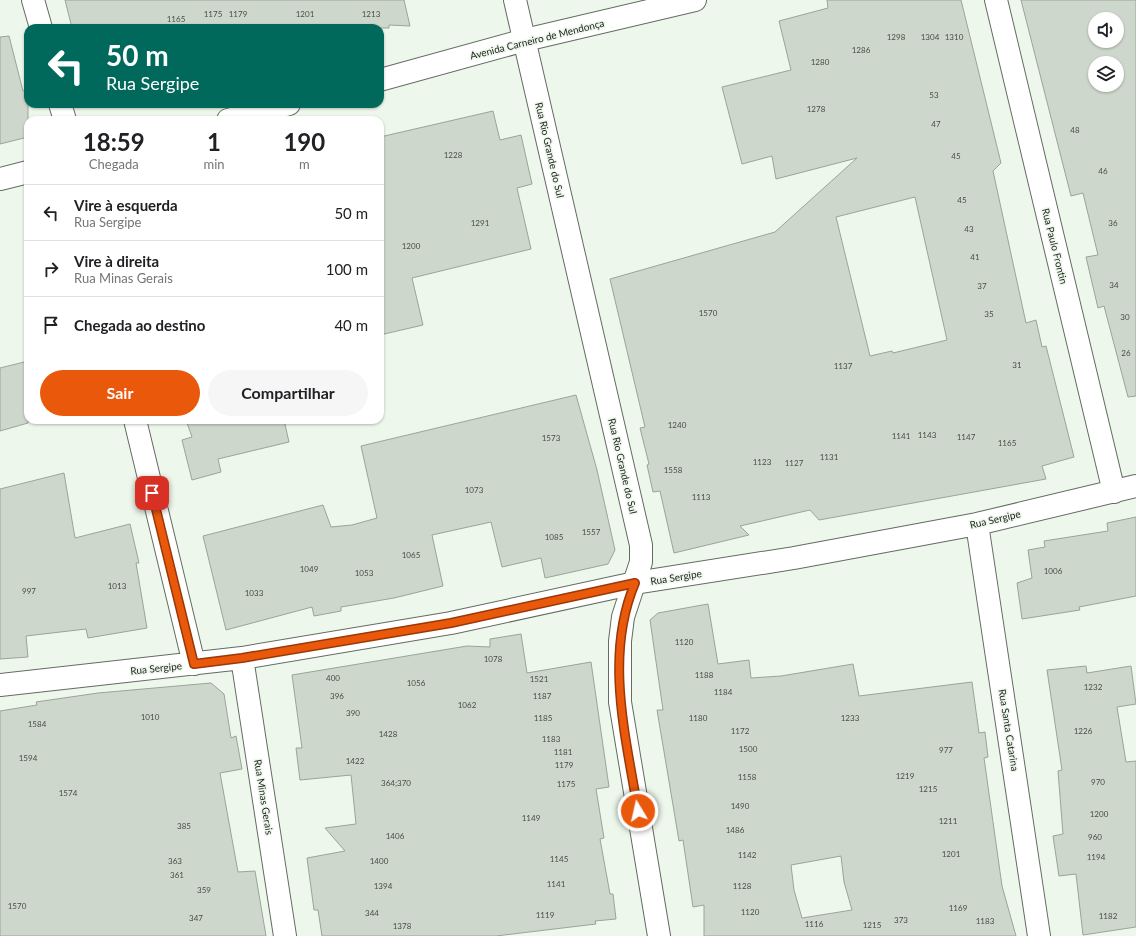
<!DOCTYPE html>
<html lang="pt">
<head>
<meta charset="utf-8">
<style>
	body { margin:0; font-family:Lato,sans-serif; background:#f6f6f6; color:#202124; height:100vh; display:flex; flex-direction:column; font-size:15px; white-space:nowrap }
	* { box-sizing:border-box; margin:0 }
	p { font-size:13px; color:#757577 }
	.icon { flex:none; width:22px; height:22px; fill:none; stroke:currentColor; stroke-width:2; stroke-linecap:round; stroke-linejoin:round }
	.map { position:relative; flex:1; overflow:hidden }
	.drawer { position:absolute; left:24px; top:116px; width:360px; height:308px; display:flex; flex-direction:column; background:#fff; border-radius:12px; box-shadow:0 1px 3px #0004 }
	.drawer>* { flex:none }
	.banner { position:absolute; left:24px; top:24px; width:360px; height:84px; border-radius:12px; box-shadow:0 1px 3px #0004; background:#00695c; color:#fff; overflow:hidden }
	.fabs { position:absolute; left:1088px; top:12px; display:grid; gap:8px }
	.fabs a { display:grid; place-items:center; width:36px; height:36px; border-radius:50%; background:#fff; box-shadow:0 1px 3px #0004; font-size:20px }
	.pin { position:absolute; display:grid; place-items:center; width:34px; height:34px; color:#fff; margin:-17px; border-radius:8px; box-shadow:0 2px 6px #0006 }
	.me { position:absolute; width:44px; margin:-22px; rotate:351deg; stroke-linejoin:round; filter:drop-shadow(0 0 3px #0008) }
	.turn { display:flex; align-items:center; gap:14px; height:84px; padding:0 16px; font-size:18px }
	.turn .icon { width:52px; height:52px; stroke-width:2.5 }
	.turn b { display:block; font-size:28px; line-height:34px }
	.eta { display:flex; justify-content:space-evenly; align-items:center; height:68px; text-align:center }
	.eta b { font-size:24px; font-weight:700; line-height:28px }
	.primary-button { display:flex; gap:8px; margin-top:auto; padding:8px 16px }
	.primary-button a { flex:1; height:46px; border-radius:24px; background:#ea580c; color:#fff; font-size:16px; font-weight:700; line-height:46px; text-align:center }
	.primary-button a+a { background:#f6f6f6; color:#202124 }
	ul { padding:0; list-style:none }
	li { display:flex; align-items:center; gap:12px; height:56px; padding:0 16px; border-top:1px solid #e0e0e0 }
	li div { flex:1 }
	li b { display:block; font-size:15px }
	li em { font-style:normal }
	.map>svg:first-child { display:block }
</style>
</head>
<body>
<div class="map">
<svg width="1136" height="936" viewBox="0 0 1136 936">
	<rect width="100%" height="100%" fill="#edf7eb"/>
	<path fill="#ced7cb" stroke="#9ba499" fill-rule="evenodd" d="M 65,0 L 404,0 L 410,26 L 389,25 L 389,28 L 72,28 Z
		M 827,0 L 961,0 L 1001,163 L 993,171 L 1026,323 L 1036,320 L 1042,347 L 1046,346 L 1074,457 L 1042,466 L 1046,479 L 819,520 L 810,510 L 740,526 L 749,535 L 674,553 L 660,491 L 653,492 L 647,465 L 649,464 L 640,428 L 645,427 L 610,279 L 775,232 L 857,158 L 776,179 L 772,156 L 742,164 L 722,87 L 791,70 L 779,21 L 828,8 ZM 915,197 L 947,340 L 893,353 L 892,351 L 870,356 L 836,217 Z
		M 1021,0 L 1136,0 L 1136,396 L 1128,397 L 1104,306 L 1098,308 L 1086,257 L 1098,255 L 1083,193 L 1071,196 ZM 1095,19 L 1117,19 L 1117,41 L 1095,41 ZM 1095,63 L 1117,63 L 1117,85 L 1095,85 Z
		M 9,36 L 23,91 L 28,89 L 28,137 L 0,144 L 0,37 Z
		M 493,111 L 500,140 L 521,135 L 532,184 L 517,188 L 531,249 L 412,278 L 423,325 L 380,335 L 380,137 Z
		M 28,361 L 28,423 L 0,431 L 0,368 Z
		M 576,395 L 597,470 L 615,550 L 608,564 L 545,578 L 541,558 L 502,567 L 491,522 L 432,535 L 443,586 L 394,598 L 341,607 L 341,611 L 314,616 L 312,607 L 226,630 L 203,536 L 323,505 L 331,527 L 352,525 L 377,518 L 361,446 Z
		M 186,420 L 284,420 L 289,442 L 218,459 L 221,472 L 192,480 L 182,440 L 192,437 Z
		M 64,473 L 75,538 L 130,524 L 139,563 L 136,563 L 147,628 L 88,638 L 86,629 L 26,636 L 28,657 L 0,659 L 0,489 Z
		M 1136,517 L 1136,596 L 1079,607 L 1080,610 L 1022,619 L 1017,583 L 1032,578 L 1028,550 L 1045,547 L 1044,541 L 1108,531 L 1107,523 Z
		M 708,604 L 718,664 L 749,660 L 751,678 L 781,676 L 853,664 L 859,696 L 972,682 L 979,733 L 985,732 L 988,757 L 984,758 L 1002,886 L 1016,936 L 704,936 L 704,905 L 693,907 L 683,840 L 679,841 L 675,817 L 657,710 L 663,710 L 650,620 L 658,613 ZM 841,856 L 844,882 L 852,910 L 802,918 L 794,890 L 791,865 Z
		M 521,634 L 527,673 L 591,662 L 609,787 L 596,789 L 604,838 L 600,839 L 610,894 L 613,894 L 616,919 L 595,921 L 596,924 L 496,936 L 322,936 L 318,910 L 314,910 L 307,858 L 345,851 L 325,828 L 356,824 L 351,775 L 300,780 L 296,748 L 302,748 L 292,675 L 467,646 L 490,647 L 490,639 Z
		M 1086,666 L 1087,673 L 1131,666 L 1136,704 L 1117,707 L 1126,762 L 1136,761 L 1136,927 L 1083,935 L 1076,874 L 1059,876 L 1053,836 L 1063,834 L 1058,771 L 1062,770 L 1047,670 Z
		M 211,683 L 224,694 L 231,738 L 236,736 L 242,769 L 220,773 L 238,872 L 255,871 L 266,936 L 0,936 L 0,711 L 37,705 L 36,702 L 98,693 Z"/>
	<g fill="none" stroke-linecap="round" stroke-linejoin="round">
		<g stroke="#646c62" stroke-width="24">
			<path id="minor" d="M 33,0 L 41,28
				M 996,0 L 1114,492
				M 60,104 L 65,120
				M 135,420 L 194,664
				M 977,524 L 1039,936
				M 242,658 L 285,936
				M 0,685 L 242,658 L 451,623 L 635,583 L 794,558 L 977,524 L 1136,486"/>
		</g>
		<g stroke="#646c62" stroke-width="24">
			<path id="tertiary" d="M 515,0 L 641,545 L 641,562 L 623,617 L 620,641 L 620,702 L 659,936"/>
		</g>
		<g stroke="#646c62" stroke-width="24">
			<path id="secondary" d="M 380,80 L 525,40 L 695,0
				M 228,120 L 289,104
				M 0,179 L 28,172"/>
		</g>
		<use href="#minor" stroke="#fff" stroke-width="22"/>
		<use href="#tertiary" stroke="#fff" stroke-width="22"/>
		<use href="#secondary" stroke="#fff" stroke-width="22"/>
	</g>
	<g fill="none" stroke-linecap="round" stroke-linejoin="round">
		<g stroke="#983908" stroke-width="10">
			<path id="route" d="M 152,493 L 194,664 L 242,658 L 451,623 L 635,583 C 604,656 626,737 638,811"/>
		</g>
		<use href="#route" stroke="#ea580c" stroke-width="7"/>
	</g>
	<g text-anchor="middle" stroke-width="3" stroke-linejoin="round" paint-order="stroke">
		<g font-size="8" fill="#484d47">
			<text x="213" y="17">1175</text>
			<text x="238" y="17">1179</text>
			<text x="305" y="17">1201</text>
			<text x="371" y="17">1213</text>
			<text x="176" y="22">1165</text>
			<text x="896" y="40">1298</text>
			<text x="930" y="40">1304</text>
			<text x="954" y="40">1310</text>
			<text x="861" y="53">1286</text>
			<text x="820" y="65">1280</text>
			<text x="934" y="98">53</text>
			<text x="816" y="112">1278</text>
			<text x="936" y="127">47</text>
			<text x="1075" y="133">48</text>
			<text x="453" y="158">1228</text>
			<text x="956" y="159">45</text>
			<text x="1103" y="174">46</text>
			<text x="962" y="203">45</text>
			<text x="480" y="226">1291</text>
			<text x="1113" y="226">36</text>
			<text x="969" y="232">43</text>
			<text x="411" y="249">1200</text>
			<text x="975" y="260">41</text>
			<text x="1114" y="288">34</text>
			<text x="982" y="289">37</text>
			<text x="708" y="316">1570</text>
			<text x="989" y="317">35</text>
			<text x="1125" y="320">30</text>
			<text x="1126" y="356">26</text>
			<text x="1017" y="368">31</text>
			<text x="843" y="369">1137</text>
			<text x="677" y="428">1240</text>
			<text x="927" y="438">1143</text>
			<text x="901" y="439">1141</text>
			<text x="966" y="440">1147</text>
			<text x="551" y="441">1573</text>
			<text x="1007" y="446">1165</text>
			<text x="829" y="460">1131</text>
			<text x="762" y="465">1123</text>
			<text x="794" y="466">1127</text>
			<text x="673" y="473">1558</text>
			<text x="474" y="493">1073</text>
			<text x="701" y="500">1113</text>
			<text x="591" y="535">1557</text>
			<text x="554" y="540">1085</text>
			<text x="411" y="558">1065</text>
			<text x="309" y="572">1049</text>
			<text x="1053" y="574">1006</text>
			<text x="364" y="576">1053</text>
			<text x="117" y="589">1013</text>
			<text x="29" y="594">997</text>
			<text x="254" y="596">1033</text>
			<text x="684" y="645">1120</text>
			<text x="493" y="662">1078</text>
			<text x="704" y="678">1188</text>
			<text x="333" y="681">400</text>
			<text x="539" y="682">1521</text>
			<text x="416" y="686">1056</text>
			<text x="1093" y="690">1232</text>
			<text x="723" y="695">1184</text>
			<text x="337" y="699">396</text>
			<text x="542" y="699">1187</text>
			<text x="467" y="708">1062</text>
			<text x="353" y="716">390</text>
			<text x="150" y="720">1010</text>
			<text x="543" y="721">1185</text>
			<text x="698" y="721">1180</text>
			<text x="850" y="721">1233</text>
			<text x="37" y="727">1584</text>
			<text x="740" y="734">1172</text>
			<text x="1083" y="734">1226</text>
			<text x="388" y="737">1428</text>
			<text x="551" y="742">1183</text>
			<text x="748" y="752">1500</text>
			<text x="946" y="753">977</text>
			<text x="563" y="755">1181</text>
			<text x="28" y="761">1594</text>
			<text x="355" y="764">1422</text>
			<text x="564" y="768">1179</text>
			<text x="905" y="779">1219</text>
			<text x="747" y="780">1158</text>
			<text x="1098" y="785">970</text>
			<text x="396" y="786">364;370</text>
			<text x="566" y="787">1175</text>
			<text x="928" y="792">1215</text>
			<text x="68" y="796">1574</text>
			<text x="740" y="809">1490</text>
			<text x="1099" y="817">1200</text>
			<text x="531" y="821">1149</text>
			<text x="948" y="824">1211</text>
			<text x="184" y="829">385</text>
			<text x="735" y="833">1486</text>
			<text x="395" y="839">1406</text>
			<text x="1095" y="840">960</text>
			<text x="951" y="857">1201</text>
			<text x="747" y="858">1142</text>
			<text x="1096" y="860">1194</text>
			<text x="559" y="862">1145</text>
			<text x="175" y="864">363</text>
			<text x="379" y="864">1400</text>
			<text x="177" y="878">361</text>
			<text x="556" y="887">1141</text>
			<text x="383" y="889">1394</text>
			<text x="742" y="889">1128</text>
			<text x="204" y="893">359</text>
			<text x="17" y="909">1570</text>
			<text x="958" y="911">1169</text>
			<text x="750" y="915">1120</text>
			<text x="372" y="916">344</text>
			<text x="545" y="918">1119</text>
			<text x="1108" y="919">1182</text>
			<text x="196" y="921">347</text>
			<text x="901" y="923">373</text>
			<text x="985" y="924">1183</text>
			<text x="814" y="927">1116</text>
			<text x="872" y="928">1215</text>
			<text x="402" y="929">1378</text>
		</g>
		<g font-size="10" fill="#1c1f1b" stroke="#edf7eb">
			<text transform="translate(537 39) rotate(-14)" y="4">Avenida Carneiro de Mendonça</text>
			<text transform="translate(550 150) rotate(77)" y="4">Rua Rio Grande do Sul</text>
			<text transform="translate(1055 246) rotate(76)" y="4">Rua Paulo Frontin</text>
			<text transform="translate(623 466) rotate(77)" y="4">Rua Rio Grande do Sul</text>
			<text transform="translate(995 519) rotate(-13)" y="4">Rua Sergipe</text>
			<text transform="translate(676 577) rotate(-9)" y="4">Rua Sergipe</text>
			<text transform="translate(156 668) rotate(-6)" y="4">Rua Sergipe</text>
			<text transform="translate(1009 730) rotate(81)" y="4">Rua Santa Catarina</text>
			<text transform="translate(264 797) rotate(81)" y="4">Rua Minas Gerais</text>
		</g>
	</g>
</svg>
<div class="fabs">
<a><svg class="icon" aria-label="sound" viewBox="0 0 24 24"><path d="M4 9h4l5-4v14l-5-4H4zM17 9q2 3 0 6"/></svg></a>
<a><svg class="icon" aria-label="layers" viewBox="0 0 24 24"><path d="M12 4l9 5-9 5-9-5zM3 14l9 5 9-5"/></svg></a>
</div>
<div class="pin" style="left:152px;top:493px;background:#d93025"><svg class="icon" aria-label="arrive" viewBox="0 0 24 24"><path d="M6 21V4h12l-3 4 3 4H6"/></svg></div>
<svg class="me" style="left:638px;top:811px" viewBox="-20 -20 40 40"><circle r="17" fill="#ea580c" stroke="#fff" stroke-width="3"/><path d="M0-11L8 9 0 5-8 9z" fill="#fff"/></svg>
<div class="banner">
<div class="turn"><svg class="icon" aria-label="left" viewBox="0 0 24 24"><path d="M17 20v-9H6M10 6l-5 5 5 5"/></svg><div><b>50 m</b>Rua Sergipe</div></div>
</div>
<section class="drawer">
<div class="eta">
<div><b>18:59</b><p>Chegada</p></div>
<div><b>1</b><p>min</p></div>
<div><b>190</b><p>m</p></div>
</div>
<ul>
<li><svg class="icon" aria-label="left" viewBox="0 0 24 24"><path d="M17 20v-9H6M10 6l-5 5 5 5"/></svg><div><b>Vire à esquerda</b><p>Rua Sergipe</p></div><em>50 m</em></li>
<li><svg class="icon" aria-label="right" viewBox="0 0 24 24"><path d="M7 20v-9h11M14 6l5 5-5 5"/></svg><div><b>Vire à direita</b><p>Rua Minas Gerais</p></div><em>100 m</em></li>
<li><svg class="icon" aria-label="arrive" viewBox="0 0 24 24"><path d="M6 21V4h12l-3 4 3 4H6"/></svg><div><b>Chegada ao destino</b></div><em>40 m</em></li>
</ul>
<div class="primary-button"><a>Sair</a><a>Compartilhar</a></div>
</section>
</div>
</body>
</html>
